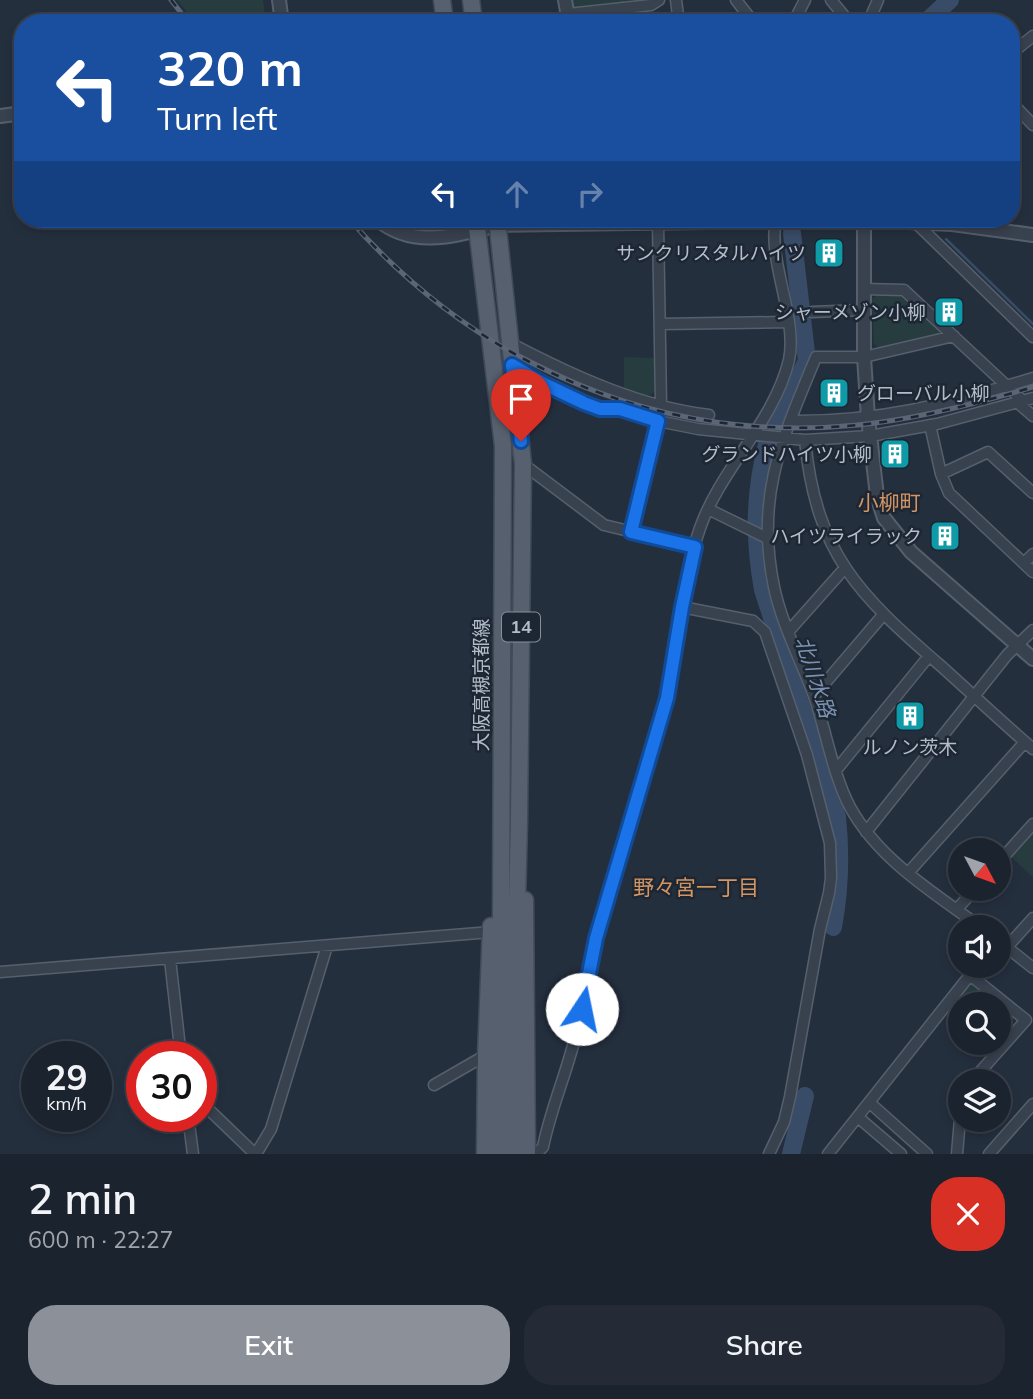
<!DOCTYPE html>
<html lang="en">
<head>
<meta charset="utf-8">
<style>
	body { margin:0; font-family:Mulish,"Noto Sans JP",sans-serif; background:#242b36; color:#f1f3f6; height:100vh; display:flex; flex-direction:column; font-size:26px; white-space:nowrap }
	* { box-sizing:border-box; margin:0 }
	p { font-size:23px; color:#a0a4aa }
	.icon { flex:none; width:38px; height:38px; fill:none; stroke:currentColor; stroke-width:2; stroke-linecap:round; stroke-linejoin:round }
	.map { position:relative; height:1154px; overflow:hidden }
	.details { display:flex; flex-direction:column; background:#1b232e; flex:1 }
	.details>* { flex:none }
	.guide { position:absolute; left:14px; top:14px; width:1006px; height:214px; border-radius:28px; box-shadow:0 4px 10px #0003,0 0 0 2px #39404a; background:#1a4fa0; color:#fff; overflow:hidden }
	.needle { width:46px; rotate:131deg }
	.tools { position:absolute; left:948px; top:838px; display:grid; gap:14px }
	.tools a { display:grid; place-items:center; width:63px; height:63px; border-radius:50%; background:#1b232e; box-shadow:0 4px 10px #0003,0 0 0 2px #39404a; font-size:35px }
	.speed { position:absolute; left:21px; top:1041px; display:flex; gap:14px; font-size:35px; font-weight:700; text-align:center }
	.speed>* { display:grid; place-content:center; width:91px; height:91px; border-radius:50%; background:#1b232e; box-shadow:0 4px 10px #0003,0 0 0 2px #39404a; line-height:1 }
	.speed small { font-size:18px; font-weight:400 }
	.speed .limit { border:10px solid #d22; background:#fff; color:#111 }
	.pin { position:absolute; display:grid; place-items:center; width:60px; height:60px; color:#fff; margin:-72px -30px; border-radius:50% 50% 50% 0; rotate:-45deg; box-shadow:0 0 7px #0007 }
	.pin .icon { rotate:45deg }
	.me { position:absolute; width:77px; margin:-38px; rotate:11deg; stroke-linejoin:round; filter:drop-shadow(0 0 5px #0008) }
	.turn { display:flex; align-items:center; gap:24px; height:147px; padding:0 28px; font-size:32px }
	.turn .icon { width:91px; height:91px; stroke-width:2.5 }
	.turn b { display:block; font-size:49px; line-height:60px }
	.lanes { display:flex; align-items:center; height:66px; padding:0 28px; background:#0003; justify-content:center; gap:35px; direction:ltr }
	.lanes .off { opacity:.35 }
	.round { display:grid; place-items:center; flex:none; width:74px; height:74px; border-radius:28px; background:#242b36 }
	.summary { display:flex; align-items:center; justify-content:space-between; height:119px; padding:0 28px }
	h1 { font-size:42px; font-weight:600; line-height:52px }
	.primary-button { display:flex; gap:14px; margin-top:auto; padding:14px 28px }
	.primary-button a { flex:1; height:80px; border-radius:28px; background:#8c9099; color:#fff; font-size:28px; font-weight:600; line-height:80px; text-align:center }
	.primary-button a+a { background:#242b36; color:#f1f3f6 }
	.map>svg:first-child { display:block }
</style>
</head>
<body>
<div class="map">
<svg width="1033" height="1154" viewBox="0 0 1033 1154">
	<rect width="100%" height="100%" fill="#242f3e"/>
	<path fill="#263c3f" d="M 177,0 L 263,0 L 266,23 L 196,23 Z
		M 570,0 L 649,0 L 577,11 L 572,7 Z
		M 899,294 L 905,296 L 940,329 L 938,336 L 881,349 L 874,344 L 872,299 L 878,295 Z
		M 624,357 L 654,358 L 655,391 L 649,396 L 624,389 Z
		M 1033,832 L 1033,877 L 1011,857 Z
		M 971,984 L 990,999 L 986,1004 L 961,1004 L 961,1023 L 945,1011 L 964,985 Z"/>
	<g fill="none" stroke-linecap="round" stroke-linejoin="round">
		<path stroke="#394c67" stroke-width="2.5" d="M 946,239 L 1033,324"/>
		<path stroke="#394c67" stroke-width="18" d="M 925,23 L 950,0
			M 775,424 L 807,361 L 792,233
			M 768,441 C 754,492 754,539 763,590 L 837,817 C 841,855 840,889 833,927
			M 791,1154 L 805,1096"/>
		<g stroke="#565f6c" stroke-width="13">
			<path id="minor" d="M 676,0 L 679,23
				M 736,0 L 754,23
				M 831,0 L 850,23
				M 622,8 L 624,23
				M 568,14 L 651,5 L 659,0
				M 793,23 L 805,0
				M 868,23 L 878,0
				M 1012,53 L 1033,36
				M 1012,103 L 1033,125
				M 915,222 L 1033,337
				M 864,289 L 904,290 L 1024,402
				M 812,312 L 864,310
				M 660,324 L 788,322
				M 954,336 L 864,357 L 816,357 C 782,439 755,496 774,587 C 782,625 801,660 814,696 C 826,731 833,775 850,807 C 879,860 934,893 982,928
				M 510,343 C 571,375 640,407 709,415
				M 512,365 L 544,384 L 600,409 L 620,409 L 658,421 L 698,429 L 805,440 L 870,436 L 937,424 L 1033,398
				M 1018,403 L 1033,416
				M 790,421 C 879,422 949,404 1033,378
				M 930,425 L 941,474 L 949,493 L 1033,572
				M 805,440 C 816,554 859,595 941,666 C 972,694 1002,722 1033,749
				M 523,464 L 604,525 L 695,547
				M 941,474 L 988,452 L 1033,493
				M 708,509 L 767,538
				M 631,532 L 661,405 L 658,223
				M 1024,563 L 1033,554
				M 682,607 L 753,621 L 765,632 L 807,755 L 830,843 L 831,878 L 829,893 L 820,929 L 790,1097 L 784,1122 L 769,1154
				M 788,632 L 844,569
				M 814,696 L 883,615
				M 837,769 L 929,656
				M 866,832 L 1007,655 L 1033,630
				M 999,862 L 1033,824
				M 908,873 L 1025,742
				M 957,909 L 975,889
				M 999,941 L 1033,968
				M 1007,947 L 1033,918
				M 170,959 L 181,1057
				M 0,972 L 491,932
				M 970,975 L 1026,1020 L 971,1082
				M 434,1085 L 486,1055
				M 201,1102 L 255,1154
				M 870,1103 L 927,1154
				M 188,1116 L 193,1154
				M 859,1118 L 901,1154
				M 256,1154 L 271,1129 L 327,946
				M 536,1154 L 543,1147 C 551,1107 568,1070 577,1030 C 584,999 588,968 596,937 C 609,886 624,835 640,785 C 646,768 653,752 658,735 C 678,667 677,594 700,528 C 721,468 774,422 789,360 C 798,318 767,260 776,219
				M 828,1154 L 970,975 L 974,966
				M 957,1154 L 961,1107
				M 989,1154 L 1033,1104"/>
		</g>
		<g stroke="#565f6c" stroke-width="16">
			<path id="tertiary" d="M 279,0 L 282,23
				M 565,0 L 569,23
				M 0,116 L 23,113
				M 377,219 C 413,250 457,235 498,225 L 864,220 L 952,224 L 1033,235
				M 864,220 L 864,357 L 868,418 L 877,496 L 884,518 L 911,552 L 1033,659"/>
		</g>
		<g stroke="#414a57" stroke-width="19">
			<path id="primary" d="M 442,0 L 445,23
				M 471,0 L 474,23
				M 476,219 L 503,446 L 500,1154
				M 497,219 L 523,464 L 519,821 L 511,1154
				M 525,900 L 527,1154
				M 485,1154 L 486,1055 L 491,926"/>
		</g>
		<use href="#minor" stroke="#38414e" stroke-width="10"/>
		<use href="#tertiary" stroke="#38414e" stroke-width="12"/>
		<use href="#primary" stroke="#56606e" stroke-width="16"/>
		<g stroke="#5a6575" stroke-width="5">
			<path id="rail" d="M 171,0 L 189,23
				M 349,219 C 479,367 661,444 858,425 C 918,419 976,404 1033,387"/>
		</g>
		<use href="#rail" stroke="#1d2633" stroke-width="2.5" stroke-dasharray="8" stroke-linecap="butt"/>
	</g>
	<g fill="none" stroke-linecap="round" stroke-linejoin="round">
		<g stroke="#114b97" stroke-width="18">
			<path id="route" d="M 521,441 L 512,365 L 544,384 L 584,403 L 600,409 L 620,409 L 658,421 L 631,532 L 695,547 L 682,607 L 667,698 L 596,938 L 582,1009"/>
		</g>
		<use href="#route" stroke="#1a73e8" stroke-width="12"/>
	</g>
	<defs>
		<g id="building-square" transform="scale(1.575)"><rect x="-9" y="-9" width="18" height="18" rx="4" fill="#0f9aa8" stroke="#1d2633"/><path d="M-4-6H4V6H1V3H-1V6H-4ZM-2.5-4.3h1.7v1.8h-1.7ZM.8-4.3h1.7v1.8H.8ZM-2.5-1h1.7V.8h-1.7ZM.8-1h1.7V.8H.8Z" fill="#fff"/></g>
	</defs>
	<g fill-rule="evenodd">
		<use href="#building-square" x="829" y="253"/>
		<use href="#building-square" x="949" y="312"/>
		<use href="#building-square" x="834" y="393"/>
		<use href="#building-square" x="895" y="454"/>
		<use href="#building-square" x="945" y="536"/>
		<use href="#building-square" x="910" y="716"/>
	</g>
	<g text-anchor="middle" stroke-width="5" stroke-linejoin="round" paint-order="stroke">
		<rect fill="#1d2633" stroke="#878f9c" stroke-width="2" x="502" y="612.5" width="38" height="29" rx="5"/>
		<g font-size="18" font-weight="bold" fill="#b4bcc9">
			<text x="521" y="633">14</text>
		</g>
		<g font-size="19" fill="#b4bcc9" stroke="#1d2633" text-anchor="end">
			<text x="806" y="260">サンクリスタルハイツ</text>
			<text x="926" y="319">シャーメゾン小柳</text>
			<text x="857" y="400" text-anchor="start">グローバル小柳</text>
			<text x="872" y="461">グランドハイツ小柳</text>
			<text x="922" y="543">ハイツライラック</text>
			<text x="910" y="754" text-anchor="middle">ルノン茨木</text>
		</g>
		<g font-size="19" fill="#b4bcc9" stroke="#1d2633">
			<text transform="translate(481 685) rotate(-90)" y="7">大阪高槻京都線</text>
		</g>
		<g font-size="21" fill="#d59563" stroke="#1d2633">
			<text x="889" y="510">小柳町</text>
			<text x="696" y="895">野々宮一丁目</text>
		</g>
		<g font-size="21" font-style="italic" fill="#7c92b1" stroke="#1d2633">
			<text transform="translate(815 677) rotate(72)" y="7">北川水路</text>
		</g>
	</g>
</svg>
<div class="tools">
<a><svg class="needle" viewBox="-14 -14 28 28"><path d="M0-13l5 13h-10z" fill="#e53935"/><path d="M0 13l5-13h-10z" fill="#a0a4aa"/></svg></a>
<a><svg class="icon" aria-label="sound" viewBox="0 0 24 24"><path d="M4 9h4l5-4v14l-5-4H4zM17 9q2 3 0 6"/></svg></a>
<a><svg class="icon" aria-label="search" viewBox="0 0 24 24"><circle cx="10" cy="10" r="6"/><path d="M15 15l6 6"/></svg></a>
<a><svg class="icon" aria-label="layers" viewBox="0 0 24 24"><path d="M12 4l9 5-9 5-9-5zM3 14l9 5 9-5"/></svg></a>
</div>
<div class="speed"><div>29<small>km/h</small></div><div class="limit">30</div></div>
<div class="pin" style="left:521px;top:441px;background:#d93025"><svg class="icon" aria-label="arrive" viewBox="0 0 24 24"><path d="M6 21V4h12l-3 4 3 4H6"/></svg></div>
<svg class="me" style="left:582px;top:1009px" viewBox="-20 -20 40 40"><circle r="19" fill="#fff"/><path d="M0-13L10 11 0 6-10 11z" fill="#1a73e8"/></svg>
<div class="guide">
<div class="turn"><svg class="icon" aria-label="left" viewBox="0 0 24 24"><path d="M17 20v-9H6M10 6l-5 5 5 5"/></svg><div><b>320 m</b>Turn left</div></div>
<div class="lanes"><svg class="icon" aria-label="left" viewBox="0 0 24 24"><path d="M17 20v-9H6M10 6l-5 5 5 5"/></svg><svg class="icon off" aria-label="ahead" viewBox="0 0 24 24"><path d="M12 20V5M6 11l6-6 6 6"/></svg><svg class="icon off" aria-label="right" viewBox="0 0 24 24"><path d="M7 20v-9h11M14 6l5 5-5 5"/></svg></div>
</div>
</div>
<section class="details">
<div class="summary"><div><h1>2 min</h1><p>600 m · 22:27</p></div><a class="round" style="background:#d93025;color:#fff"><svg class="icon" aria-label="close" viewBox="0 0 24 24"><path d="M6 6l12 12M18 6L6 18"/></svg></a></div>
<div class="primary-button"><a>Exit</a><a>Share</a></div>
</section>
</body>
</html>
